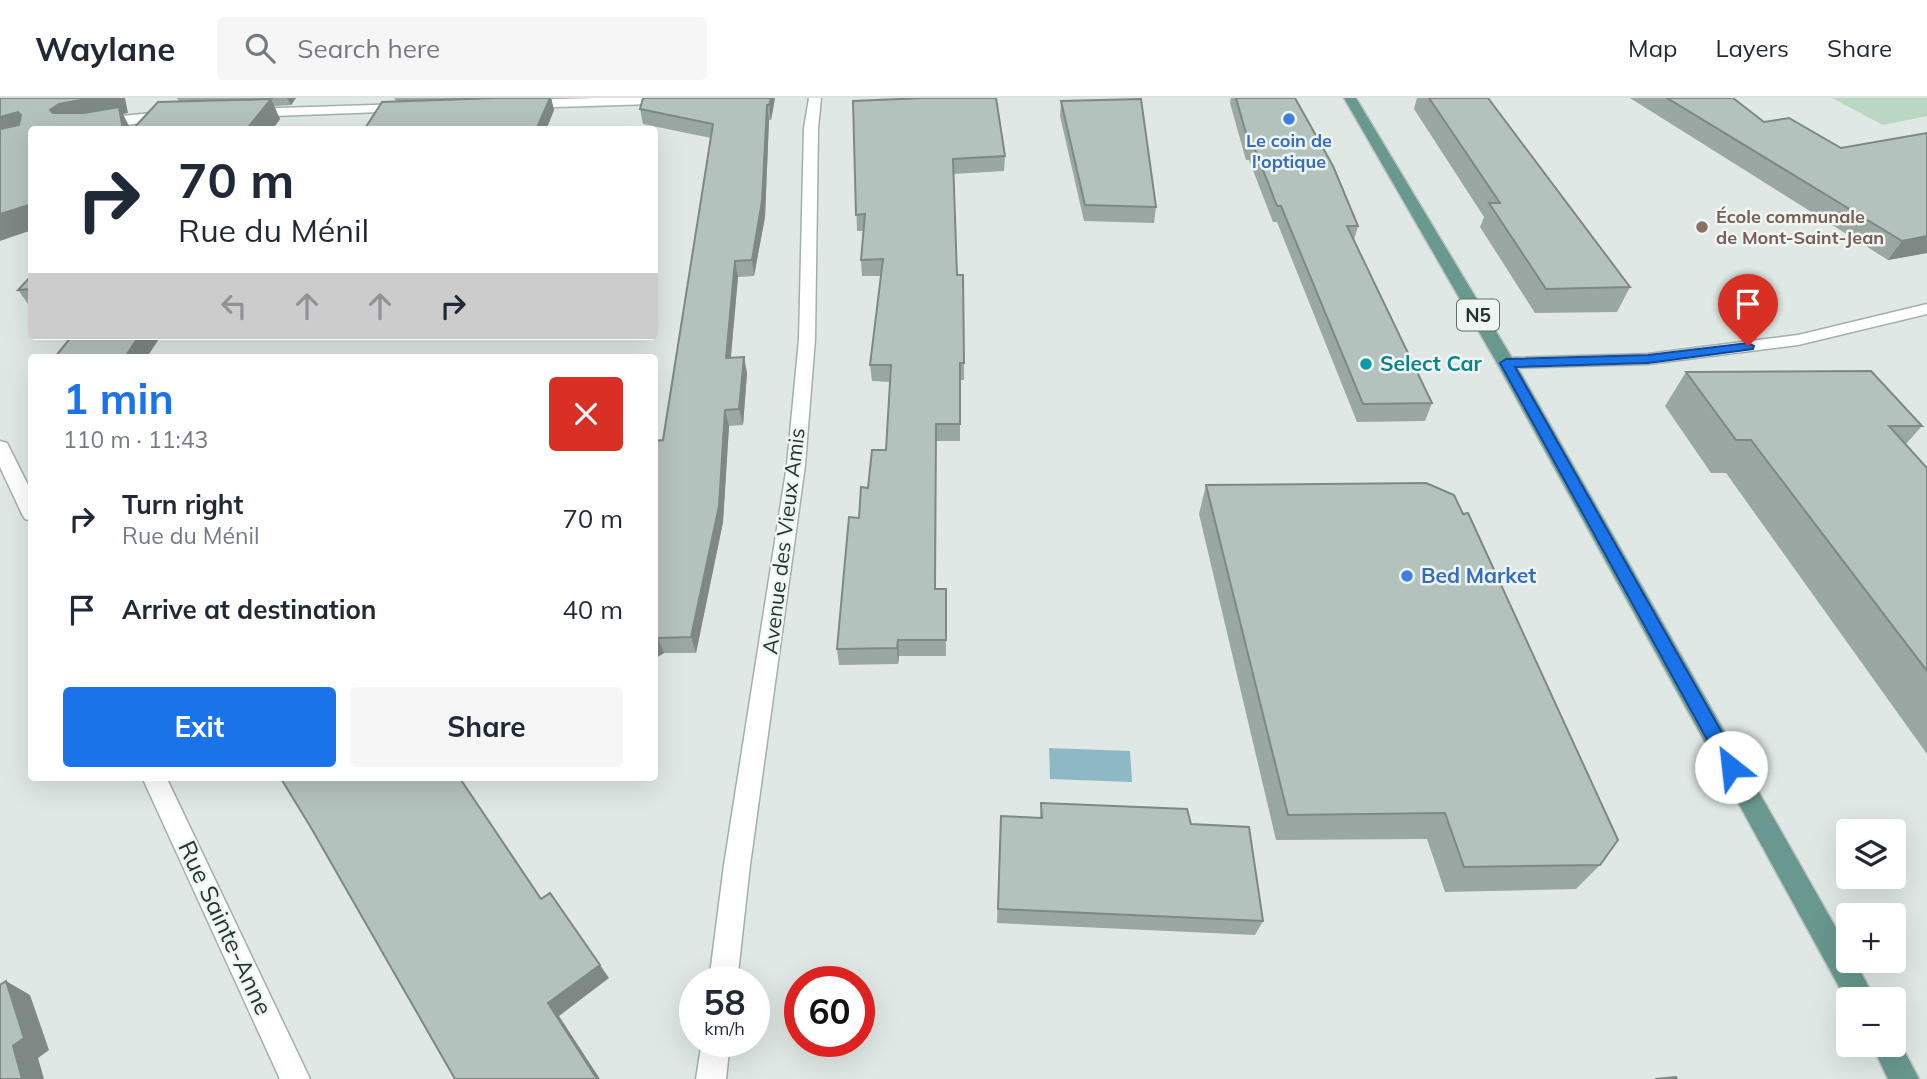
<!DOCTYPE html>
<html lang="en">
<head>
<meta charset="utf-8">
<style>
	body { margin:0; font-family:Mulish,sans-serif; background:#f6f6f7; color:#1f2937; height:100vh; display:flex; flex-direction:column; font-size:26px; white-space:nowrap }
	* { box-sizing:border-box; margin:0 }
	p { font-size:23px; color:#747a83 }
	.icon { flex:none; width:38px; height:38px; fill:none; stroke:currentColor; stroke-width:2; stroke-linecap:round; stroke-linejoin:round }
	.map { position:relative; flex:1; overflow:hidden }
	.sheet { position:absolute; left:28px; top:256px; width:630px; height:427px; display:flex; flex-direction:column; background:#fff; border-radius:7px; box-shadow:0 7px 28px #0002 }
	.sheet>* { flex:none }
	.banner { position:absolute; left:28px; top:28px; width:630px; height:214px; border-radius:7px; box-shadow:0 7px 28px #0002; background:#fff; color:#1f2937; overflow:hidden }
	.fabs { position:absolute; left:1836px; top:721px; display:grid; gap:14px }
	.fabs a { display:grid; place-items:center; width:70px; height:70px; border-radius:7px; background:#fff; box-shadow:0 7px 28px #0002; font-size:35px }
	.speed { position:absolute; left:679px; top:868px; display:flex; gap:14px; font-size:35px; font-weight:700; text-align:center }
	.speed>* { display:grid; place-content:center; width:91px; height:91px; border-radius:50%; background:#fff; box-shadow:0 7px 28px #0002; line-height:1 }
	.speed small { font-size:18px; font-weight:400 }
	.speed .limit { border:10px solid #d22; background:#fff; color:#111 }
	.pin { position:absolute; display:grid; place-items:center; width:60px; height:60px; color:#fff; margin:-72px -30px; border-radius:50% 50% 50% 0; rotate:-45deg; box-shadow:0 0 7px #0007 }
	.pin .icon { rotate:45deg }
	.me { position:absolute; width:77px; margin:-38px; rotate:331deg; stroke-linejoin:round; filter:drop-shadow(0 0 5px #0008) }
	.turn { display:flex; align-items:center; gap:24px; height:147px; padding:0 35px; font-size:32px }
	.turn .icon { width:91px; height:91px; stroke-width:2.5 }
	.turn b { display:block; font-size:49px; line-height:60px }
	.lanes { display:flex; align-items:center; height:66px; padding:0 35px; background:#0003; justify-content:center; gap:35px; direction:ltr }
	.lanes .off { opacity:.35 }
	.round { display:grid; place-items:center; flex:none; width:74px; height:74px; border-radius:7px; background:#f6f6f7 }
	.headline { display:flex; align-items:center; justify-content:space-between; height:119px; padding:0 35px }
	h1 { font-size:42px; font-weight:700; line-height:52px; color:#1a73e8 }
	.cta { display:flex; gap:14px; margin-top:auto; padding:14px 35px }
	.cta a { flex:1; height:80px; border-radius:7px; background:#1a73e8; color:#fff; font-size:28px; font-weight:700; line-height:80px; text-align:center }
	.cta a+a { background:#f6f6f7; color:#1f2937 }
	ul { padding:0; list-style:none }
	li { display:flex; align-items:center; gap:21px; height:91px; padding:0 35px }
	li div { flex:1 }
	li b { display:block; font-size:26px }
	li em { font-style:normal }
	header { display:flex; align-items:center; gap:42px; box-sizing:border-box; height:98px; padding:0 35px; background:#fff; border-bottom:2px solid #e0e1e3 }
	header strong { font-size:33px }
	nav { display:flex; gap:38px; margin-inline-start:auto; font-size:24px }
	.search { width:490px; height:63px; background:#f6f6f7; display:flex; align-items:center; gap:18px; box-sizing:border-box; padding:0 24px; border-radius:7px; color:#747a83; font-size:26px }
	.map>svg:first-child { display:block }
</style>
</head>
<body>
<header>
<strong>Waylane</strong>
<div class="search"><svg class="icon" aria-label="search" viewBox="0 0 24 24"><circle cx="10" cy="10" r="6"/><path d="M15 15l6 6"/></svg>Search here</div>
<nav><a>Map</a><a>Layers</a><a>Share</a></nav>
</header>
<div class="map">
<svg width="1927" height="981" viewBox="0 0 1927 981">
	<rect width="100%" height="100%" fill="#dfe8e4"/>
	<path fill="#bad7c4" d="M 1832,0 L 1927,0 L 1927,18 L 1883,27 Z"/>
	<path fill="#8db9c7" d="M 1049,650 L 1130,653 L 1132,684 L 1050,681 Z"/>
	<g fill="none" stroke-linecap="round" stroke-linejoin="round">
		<g stroke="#a3afab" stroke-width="3">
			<path id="minor" d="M 596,0 L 723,0 L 717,4 L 524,10 L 518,6 L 524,2 Z
				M 809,0 L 821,0 L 818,30 L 815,241 L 805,367 L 750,767 L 737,884 L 709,884 L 724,767 L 787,367 L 799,241 L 804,30 Z
				M 405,6 L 409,7 L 409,13 L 248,19 L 242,15 L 248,11 Z
				M 170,13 L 176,17 L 175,20 L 92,32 L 66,32 L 113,19 Z
				M 1927,206 L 1927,216 L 1798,247 L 1648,266 L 1506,270 L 1497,265 L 1506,260 L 1648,256 L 1798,237 Z
				M 0,343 L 7,345 L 32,395 L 32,423 L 25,421 L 22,416 L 0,369 Z
				M 142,679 L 166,679 L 310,981 L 280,981 Z
				M 702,943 L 730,943 L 726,981 L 696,981 Z"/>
		</g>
		<g stroke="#bdc2c2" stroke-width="3">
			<path id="major" d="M 1344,0 L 1356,0 L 1515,265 L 1848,851 L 1848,863 L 1855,863 L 1875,901 L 1848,901 L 1848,905 L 1497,265 Z
				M 1894,936 L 1896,937 L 1919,981 L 1888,981 L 1872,947 L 1894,947 Z"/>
		</g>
		<use href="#minor" fill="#fff" fill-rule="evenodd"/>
		<use href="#major" fill="#68988f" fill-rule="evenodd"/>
	</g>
	<path fill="#9ba7a3" d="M 177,0 L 296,0 L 291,7 L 274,8 L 280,21 L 272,32 L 132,32 L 179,4 Z
		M 394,0 L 551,0 L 554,12 L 546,32 L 364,32 L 396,3 Z
		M 643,0 L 775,0 L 771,22 L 769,22 L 765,119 L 754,178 L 738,179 L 731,260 L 747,275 L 743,327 L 729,328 L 723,424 L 696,555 L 664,555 L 654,561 L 654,343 L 663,342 L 711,40 L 643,26 L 640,11 Z
		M 1231,0 L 1236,0 L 1358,128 L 1354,142 L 1432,305 L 1425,323 L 1357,324 L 1277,124 L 1273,124 L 1249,62 L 1246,62 L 1230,5 Z
		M 1417,0 L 1488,0 L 1630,189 L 1617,214 L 1535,215 L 1480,129 L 1484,119 L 1414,11 Z
		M 1630,0 L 1733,0 L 1927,155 L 1888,162 Z
		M 853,3 L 1005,58 L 1004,73 L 953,76 L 957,177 L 964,265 L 964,282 L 960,282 L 960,343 L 936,343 L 936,491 L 946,491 L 946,558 L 899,558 L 898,566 L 839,567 L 837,551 L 859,420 L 868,390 L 886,352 L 890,284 L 872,283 L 870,267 L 881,178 L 862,178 L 861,162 L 863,133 L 857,133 Z
		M 1061,3 L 1156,109 L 1154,125 L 1084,123 L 1060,18 Z
		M 32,177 L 32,210 L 31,210 L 18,192 Z
		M 1686,274 L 1922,328 L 1906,346 L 1927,370 L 1927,656 L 1726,375 L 1711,375 L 1665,308 Z
		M 1206,387 L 1600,767 L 1576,791 L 1445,794 L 1427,741 L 1276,742 L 1199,416 Z
		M 1041,705 L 1191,726 L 1263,823 L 1255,837 L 997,825 L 1001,718 L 1040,720 Z"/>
	<path fill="#7e8884" d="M 91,0 L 125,0 L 128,15 L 123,16 L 131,32 L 63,32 L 50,12 L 59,6 Z
		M 287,0 L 296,0 L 291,7 Z
		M 550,0 L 551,0 L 554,12 L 546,32 L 536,32 Z
		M 771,0 L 775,0 L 771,22 L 769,7 Z
		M 271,1 L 280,21 L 272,32 L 246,32 Z
		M 767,7 L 769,22 L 765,119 L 754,178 L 752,162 Z
		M 18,14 L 31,34 L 0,42 L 0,19 Z
		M 32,106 L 32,132 L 0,143 L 0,116 Z
		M 1927,138 L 1927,155 L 1888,162 L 1902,143 Z
		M 735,163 L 738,179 L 729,276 L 726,260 Z
		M 139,238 L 161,238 L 147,259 L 125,259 Z
		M 744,259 L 747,275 L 743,327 L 739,311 Z
		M 725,312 L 729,328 L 723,424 L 696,555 L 691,539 Z
		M 658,540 L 664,555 L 654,561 L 654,542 Z
		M 898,542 L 899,558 L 898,566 L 897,550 Z
		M 600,867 L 609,880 L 559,918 L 600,981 L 597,981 L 548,905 Z
		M 6,883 L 30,897 L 49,952 L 38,960 L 44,981 L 22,981 L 13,948 Z"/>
	<path fill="#b4c2bd" stroke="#7e8884" stroke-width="2" d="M 0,0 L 91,0 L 59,6 L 50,12 L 53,15 L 84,15 L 119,9 L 123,32 L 32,32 L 32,106 L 0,116 L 0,31 L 19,27 L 21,17 L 18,14 L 0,19 Z
		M 495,0 L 550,0 L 536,32 L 364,32 L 382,4 Z
		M 643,0 L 771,0 L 769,7 L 767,7 L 762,103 L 752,162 L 735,163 L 726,260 L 744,259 L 739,311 L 725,312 L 719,408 L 691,539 L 658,540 L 654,542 L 654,343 L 663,342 L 713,26 L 640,11 Z
		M 923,0 L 996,0 L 1005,58 L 953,61 L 957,177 L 963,177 L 964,265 L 960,265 L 960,326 L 936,326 L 935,491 L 946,491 L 946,542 L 898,542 L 897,550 L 837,551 L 849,419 L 859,420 L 861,389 L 868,390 L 872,352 L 886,352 L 891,267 L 870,267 L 883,161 L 861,162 L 865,116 L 856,117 L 853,3 Z
		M 1236,0 L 1295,0 L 1333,68 L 1358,128 L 1347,128 L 1432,305 L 1363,306 L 1281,108 L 1277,108 L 1253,46 L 1249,46 Z
		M 1429,0 L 1488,0 L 1630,189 L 1546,191 L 1489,105 L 1500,105 Z
		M 1667,0 L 1733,0 L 1764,24 L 1789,20 L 1841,50 L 1927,35 L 1927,138 L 1902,143 Z
		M 271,1 L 246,32 L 132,32 L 158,4 Z
		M 1141,1 L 1156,109 L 1085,107 L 1061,3 Z
		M 32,177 L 32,191 L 18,192 Z
		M 72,238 L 139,238 L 125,259 L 55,259 Z
		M 1871,273 L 1922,328 L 1889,328 L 1927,370 L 1927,573 L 1751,342 L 1736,342 L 1686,274 Z
		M 1426,385 L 1454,397 L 1463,416 L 1468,415 L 1618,742 L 1600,767 L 1464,769 L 1445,715 L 1288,717 L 1206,387 Z
		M 280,679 L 459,679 L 541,801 L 550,795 L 600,867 L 548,905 L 597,981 L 455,981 L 310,728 Z
		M 1041,705 L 1187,711 L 1191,726 L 1249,729 L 1263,823 L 998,811 L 1001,718 L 1042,720 Z
		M 6,883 L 24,940 L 13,948 L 22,981 L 0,981 L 0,887 Z
		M 1676,979 L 1677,981 L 1655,981 Z"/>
	<path fill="#1a73e8" stroke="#114b97" stroke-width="2" d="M 1748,245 L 1754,248 L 1753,251 L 1648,265 L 1515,269 L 1738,663 L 1741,669 L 1738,674 L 1731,677 L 1725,674 L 1500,265 L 1506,261 L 1648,257 Z"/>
	<g fill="#3f7fe0" stroke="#eef5f2" stroke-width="2.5">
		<circle cx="1289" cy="21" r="7"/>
		<circle cx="1407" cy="478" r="7"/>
	</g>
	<circle fill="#8d6e63" stroke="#eef5f2" stroke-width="2.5" cx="1702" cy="129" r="7"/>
	<circle fill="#0f9aa8" stroke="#eef5f2" stroke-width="2.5" cx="1366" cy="266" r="7"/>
	<g text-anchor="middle" stroke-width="5" stroke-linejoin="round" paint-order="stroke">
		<g font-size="18" font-weight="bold" fill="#366cbe" stroke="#eef5f2">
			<text x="1289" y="49">Le coin de<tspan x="1289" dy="21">l'optique</tspan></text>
		</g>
		<g font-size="18" font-weight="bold" fill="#785e54" stroke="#eef5f2" text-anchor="start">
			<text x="1716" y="125">École communale<tspan x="1716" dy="21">de Mont-Saint-Jean</tspan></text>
		</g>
		<rect fill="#eef5f2" stroke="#5f6f6c" stroke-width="2" x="1457" y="201.5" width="42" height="31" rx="5"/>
		<g font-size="19" font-weight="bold" fill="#223532">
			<text x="1478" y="224">N5</text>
		</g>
		<g font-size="21" font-weight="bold" fill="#0d838f" stroke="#eef5f2" text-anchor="start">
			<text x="1380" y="273">Select Car</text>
		</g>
		<g font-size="21" fill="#223532" stroke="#eef5f2">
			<text transform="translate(784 443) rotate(-83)" y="7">Avenue des Vieux Amis</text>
		</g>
		<g font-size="21" font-weight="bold" fill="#366cbe" stroke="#eef5f2" text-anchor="start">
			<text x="1421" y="485">Bed Market</text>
		</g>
		<g font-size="24" fill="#223532" stroke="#eef5f2">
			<text transform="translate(225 830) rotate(65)" y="8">Rue Sainte-Anne</text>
		</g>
	</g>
</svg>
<div class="fabs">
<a><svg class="icon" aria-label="layers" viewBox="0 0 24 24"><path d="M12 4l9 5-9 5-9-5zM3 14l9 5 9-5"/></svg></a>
<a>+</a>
<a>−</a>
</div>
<div class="speed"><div>58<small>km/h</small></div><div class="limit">60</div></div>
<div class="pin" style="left:1748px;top:248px;background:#d93025"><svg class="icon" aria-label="arrive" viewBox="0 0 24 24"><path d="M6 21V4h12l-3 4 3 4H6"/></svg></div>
<svg class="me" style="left:1731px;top:669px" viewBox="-20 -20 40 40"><circle r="19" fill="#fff"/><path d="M0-13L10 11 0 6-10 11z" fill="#1a73e8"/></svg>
<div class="banner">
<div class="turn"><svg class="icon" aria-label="right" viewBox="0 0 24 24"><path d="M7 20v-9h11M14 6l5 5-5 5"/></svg><div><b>70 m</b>Rue du Ménil</div></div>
<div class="lanes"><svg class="icon off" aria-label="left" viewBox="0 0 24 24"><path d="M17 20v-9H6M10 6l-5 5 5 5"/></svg><svg class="icon off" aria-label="ahead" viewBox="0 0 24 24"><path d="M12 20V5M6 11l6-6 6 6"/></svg><svg class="icon off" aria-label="ahead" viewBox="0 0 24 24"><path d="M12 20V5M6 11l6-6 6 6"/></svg><svg class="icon" aria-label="right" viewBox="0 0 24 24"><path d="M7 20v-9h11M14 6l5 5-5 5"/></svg></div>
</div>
<section class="sheet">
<div class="headline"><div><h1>1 min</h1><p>110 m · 11:43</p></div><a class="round" style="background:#d93025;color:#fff"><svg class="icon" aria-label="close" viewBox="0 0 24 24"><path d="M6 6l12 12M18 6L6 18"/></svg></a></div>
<ul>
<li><svg class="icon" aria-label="right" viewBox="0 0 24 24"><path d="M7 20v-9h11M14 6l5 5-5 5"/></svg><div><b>Turn right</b><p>Rue du Ménil</p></div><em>70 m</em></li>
<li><svg class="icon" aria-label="arrive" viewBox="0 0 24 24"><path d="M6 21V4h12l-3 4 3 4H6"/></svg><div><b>Arrive at destination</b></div><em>40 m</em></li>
</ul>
<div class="cta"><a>Exit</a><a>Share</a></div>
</section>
</div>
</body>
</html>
